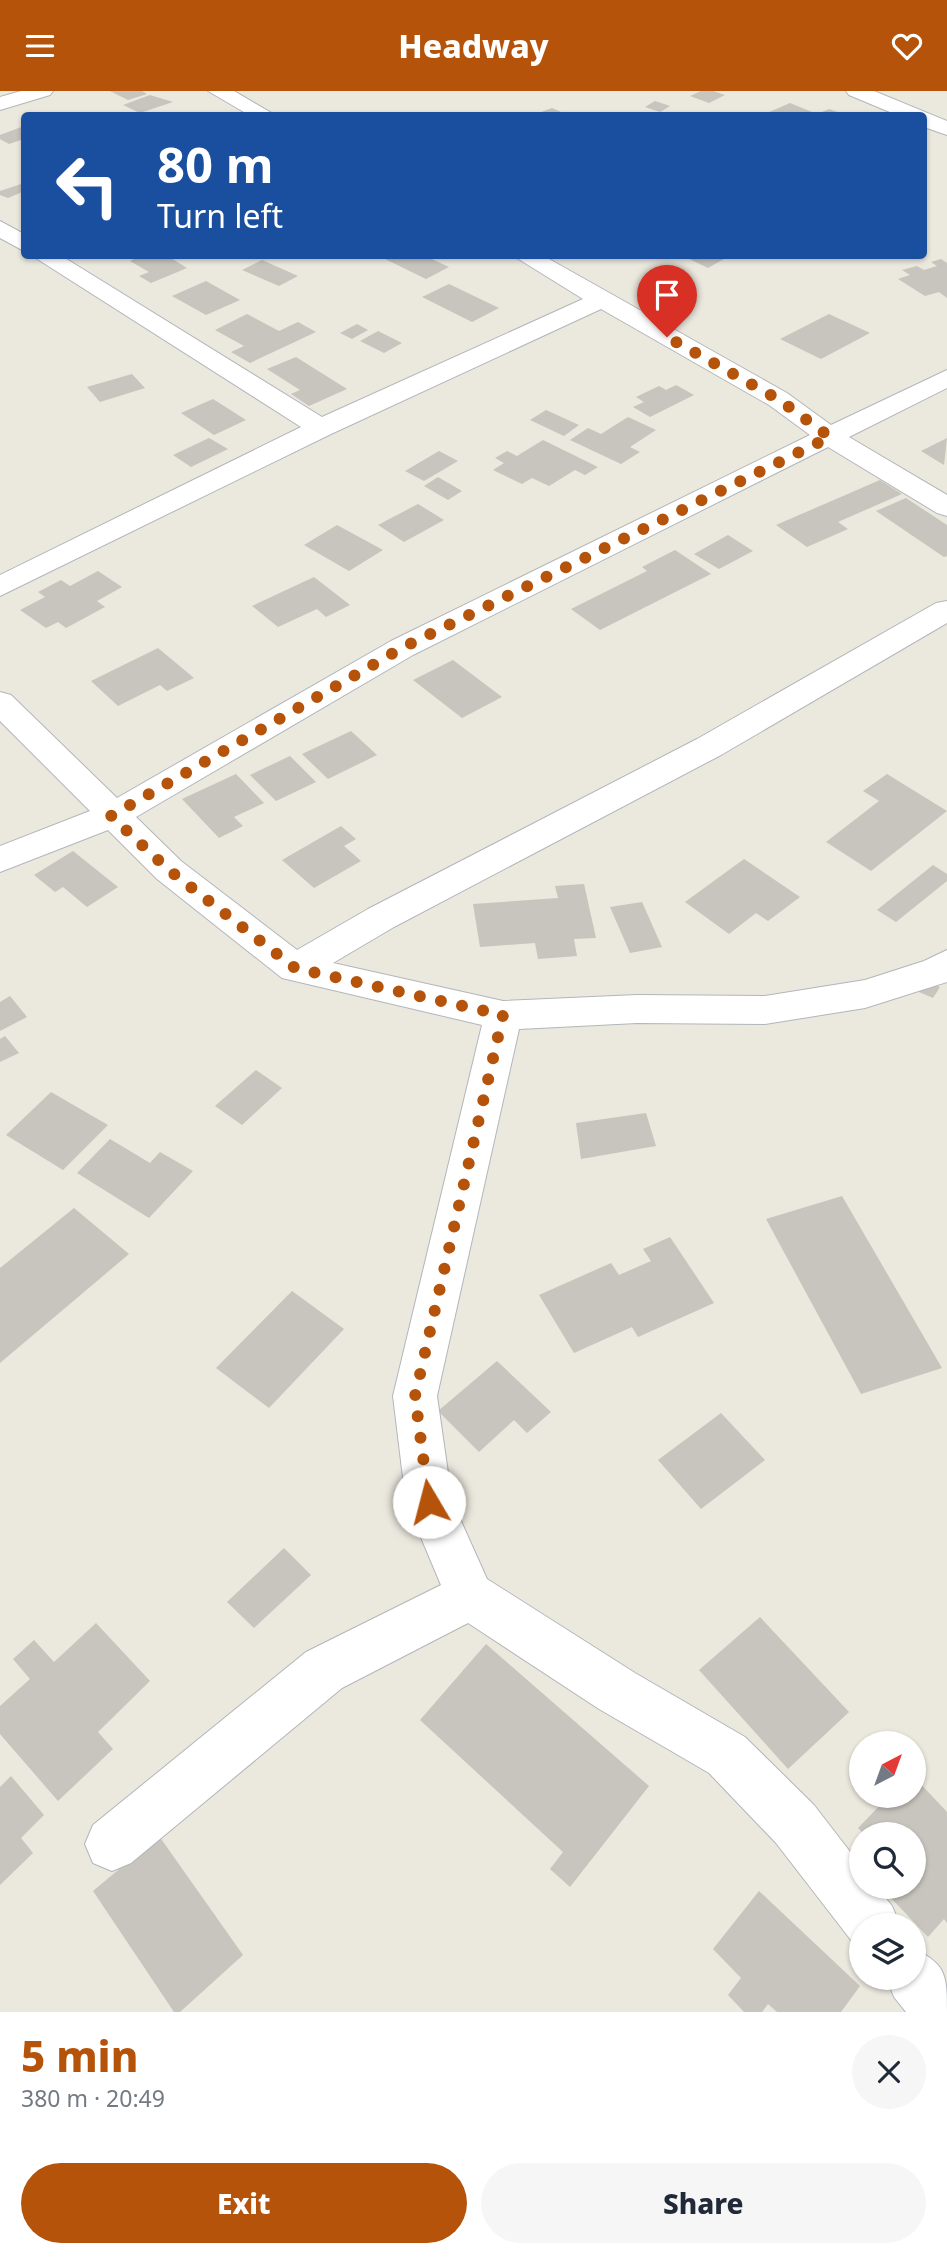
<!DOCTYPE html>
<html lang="en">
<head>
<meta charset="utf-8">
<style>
	body { margin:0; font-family:"Noto Sans",sans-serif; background:#f6f6f7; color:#1f2937; height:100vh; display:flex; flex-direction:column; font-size:26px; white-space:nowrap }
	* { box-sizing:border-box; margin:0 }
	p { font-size:23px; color:#747a83 }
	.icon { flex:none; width:38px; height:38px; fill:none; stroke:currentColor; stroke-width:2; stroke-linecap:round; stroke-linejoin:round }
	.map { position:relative; height:1921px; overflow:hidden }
	.details { display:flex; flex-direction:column; background:#fff; flex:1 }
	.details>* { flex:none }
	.top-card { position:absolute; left:21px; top:21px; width:906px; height:147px; border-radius:7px; box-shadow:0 2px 5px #0004; background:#1a4fa0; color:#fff; overflow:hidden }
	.needle { width:46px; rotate:41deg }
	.buttons { position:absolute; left:849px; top:1640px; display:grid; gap:14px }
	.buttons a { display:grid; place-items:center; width:77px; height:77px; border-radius:50%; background:#fff; box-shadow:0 2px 5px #0004; font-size:35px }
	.pin { position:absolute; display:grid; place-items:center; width:60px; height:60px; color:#fff; margin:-72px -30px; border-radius:50% 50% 50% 0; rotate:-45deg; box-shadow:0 0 7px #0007 }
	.pin .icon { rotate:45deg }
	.me { position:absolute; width:77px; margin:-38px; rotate:352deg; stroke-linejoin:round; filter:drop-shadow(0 0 5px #0008) }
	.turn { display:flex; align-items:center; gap:24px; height:147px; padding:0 21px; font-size:32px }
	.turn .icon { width:91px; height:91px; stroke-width:2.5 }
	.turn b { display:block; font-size:49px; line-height:60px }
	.round { display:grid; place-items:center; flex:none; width:74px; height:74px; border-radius:37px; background:#f6f6f7 }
	.overview { display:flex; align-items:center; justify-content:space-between; height:119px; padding:0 21px }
	h1 { font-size:42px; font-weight:800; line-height:52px; color:#b45309 }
	.primary-button { display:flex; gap:14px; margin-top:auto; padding:14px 21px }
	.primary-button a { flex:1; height:80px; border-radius:42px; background:#b45309; color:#fff; font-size:28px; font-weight:800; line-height:80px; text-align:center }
	.primary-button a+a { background:#f6f6f7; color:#1f2937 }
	header { display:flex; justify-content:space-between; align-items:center; height:91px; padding:0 21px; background:#b45309; color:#fff; font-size:32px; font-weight:800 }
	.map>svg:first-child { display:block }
</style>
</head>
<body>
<header><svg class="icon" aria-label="menu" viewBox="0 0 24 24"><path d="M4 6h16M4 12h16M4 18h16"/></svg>Headway<svg class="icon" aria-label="heart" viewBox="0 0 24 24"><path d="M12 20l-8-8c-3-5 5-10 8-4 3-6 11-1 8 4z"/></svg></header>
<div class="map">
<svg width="947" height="1921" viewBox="0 0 947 1921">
	<rect width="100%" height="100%" fill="#ebe8de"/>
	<path fill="#c8c4be" d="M 110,0 L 142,0 L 147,3 L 128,9 Z
		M 701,0 L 713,0 L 725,4 L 709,12 L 690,5 Z
		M 150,4 L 173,11 L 140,22 L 123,14 Z
		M 655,10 L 670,15 L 660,21 L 645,16 Z
		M 790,12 L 817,23 L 829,18 L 846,24 L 767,22 Z
		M 552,17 L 568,24 L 533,24 Z
		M 24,35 L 24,48 L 9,53 L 0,48 L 0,44 Z
		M 24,92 L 24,100 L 20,102 L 8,107 L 0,104 L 0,100 Z
		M 142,164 L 166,164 L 187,177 L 151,192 L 139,185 L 149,181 L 130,170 Z
		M 389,164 L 423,164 L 449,176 L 426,188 L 383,167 Z
		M 681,164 L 731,164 L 708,177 Z
		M 941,168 L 947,172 L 947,207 L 939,201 L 925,205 L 898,188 L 910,184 L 902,179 L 917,175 L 924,179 L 937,175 L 931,171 Z
		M 262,169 L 298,185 L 279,195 L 242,179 Z
		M 206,190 L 240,209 L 206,224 L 172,205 Z
		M 449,193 L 499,217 L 472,231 L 422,206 Z
		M 247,223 L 279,240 L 298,231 L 316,241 L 250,272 L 231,261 L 244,255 L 215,239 Z
		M 829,223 L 870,242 L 821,268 L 780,248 Z
		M 357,233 L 368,239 L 352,248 L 340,242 Z
		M 378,240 L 402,252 L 384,262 L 360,250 Z
		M 296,266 L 347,298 L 309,315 L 291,303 L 300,299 L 267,278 Z
		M 132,283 L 145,297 L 100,311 L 87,296 Z
		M 676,294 L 694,304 L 650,326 L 633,316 L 644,311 L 636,306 L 659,295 L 666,299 Z
		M 213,308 L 246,329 L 214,344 L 181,322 Z
		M 546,319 L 579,334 L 564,345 L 530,329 Z
		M 628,326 L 656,339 L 630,356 L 640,361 L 621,373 L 570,349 L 588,337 L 601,343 Z
		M 209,347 L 228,358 L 191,376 L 173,364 Z
		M 947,347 L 944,374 L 921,360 Z
		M 543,349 L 598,376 L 585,384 L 575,379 L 549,395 L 532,387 L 522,393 L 493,379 L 504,372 L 495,367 L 507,360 L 517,365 Z
		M 439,360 L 458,370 L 424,390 L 405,380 Z
		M 438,386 L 462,400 L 448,409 L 424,395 Z
		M 880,389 L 902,403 L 838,431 L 848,438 L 807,456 L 776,434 Z
		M 906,407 L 947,434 L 947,465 L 944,466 L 876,420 Z
		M 418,413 L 444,429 L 404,451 L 378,434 Z
		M 337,434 L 383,459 L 349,480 L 304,454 Z
		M 728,444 L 753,460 L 719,478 L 694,463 Z
		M 675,459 L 711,483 L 600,539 L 571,518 L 647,480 L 642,476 Z
		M 98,480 L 122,496 L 97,510 L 105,516 L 66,537 L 58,531 L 46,537 L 20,519 L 45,506 L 38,501 L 61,489 L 70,495 Z
		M 314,486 L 350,514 L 326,526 L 317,518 L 278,536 L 252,515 Z
		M 158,557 L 194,587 L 167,600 L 160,594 L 118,615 L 91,590 Z
		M 453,569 L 502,606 L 462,627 L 413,589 Z
		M 351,640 L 377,664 L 328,688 L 302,663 Z
		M 290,665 L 316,691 L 276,710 L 250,684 Z
		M 236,683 L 264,712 L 234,726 L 243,735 L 219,747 L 182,708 Z
		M 887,683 L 947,720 L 871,780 L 826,751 L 879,710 L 863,700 Z
		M 341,735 L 356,748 L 344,755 L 361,770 L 314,797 L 282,769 Z
		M 73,760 L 118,796 L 87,816 L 63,796 L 55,801 L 34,784 Z
		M 744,768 L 800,806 L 768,830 L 756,822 L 729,843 L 685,811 Z
		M 933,774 L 947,783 L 947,790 L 896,831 L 877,819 Z
		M 584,793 L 596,847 L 574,848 L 577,865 L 538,868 L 535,852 L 480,856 L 473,813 L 558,807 L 555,795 Z
		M 642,811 L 662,856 L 630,862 L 610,816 Z
		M 920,887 L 940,896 L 933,907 L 912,898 Z
		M 10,905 L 27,926 L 0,940 L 0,911 Z
		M 5,945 L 19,962 L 0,971 L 0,948 Z
		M 256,979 L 282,997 L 242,1034 L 215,1015 Z
		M 51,1001 L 108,1034 L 63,1079 L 6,1044 Z
		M 646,1022 L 656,1055 L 581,1068 L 576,1032 Z
		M 110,1048 L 150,1072 L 160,1061 L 193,1080 L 149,1127 L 77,1082 Z
		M 842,1105 L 942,1277 L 861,1303 L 766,1128 Z
		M 74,1117 L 129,1163 L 0,1272 L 0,1177 Z
		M 670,1146 L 714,1212 L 638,1246 L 632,1236 L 574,1262 L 539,1204 L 611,1172 L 619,1184 L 651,1170 L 643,1158 Z
		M 292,1200 L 344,1238 L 269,1317 L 216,1277 Z
		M 497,1270 L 551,1321 L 527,1342 L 514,1329 L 479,1361 L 438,1320 Z
		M 721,1322 L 765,1369 L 701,1418 L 658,1369 Z
		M 284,1457 L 311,1484 L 254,1537 L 227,1511 Z
		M 760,1526 L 849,1621 L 788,1678 L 699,1579 Z
		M 96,1532 L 150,1590 L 98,1641 L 113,1658 L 58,1710 L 0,1643 L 0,1615 L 30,1588 L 13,1568 L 34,1549 L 54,1571 Z
		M 486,1553 L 649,1695 L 570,1796 L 550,1778 L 563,1761 L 420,1629 Z
		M 11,1685 L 44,1724 L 21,1747 L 33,1762 L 0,1794 L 0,1696 Z
		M 914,1686 L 947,1721 L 947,1832 L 944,1828 L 928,1846 L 892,1808 L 904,1796 L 914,1796 L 914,1743 L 864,1743 L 858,1737 L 890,1704 L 914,1704 Z
		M 159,1745 L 243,1864 L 180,1921 L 174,1921 L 93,1800 Z
		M 759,1800 L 860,1895 L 841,1921 L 777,1921 L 768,1913 L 762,1921 L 744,1921 L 728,1904 L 741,1887 L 713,1858 Z"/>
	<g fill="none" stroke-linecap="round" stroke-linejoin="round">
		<g stroke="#b2b6ba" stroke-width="2">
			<path id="street" d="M 21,0 L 53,0 L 50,4 L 0,19 L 0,6 Z
				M 208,0 L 234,0 L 275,24 L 249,24 Z
				M 846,0 L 874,0 L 947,30 L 947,44 L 924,36 L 924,24 L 897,24 L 849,4 Z
				M 0,130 L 24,143 L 24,160 L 0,147 Z
				M 31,164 L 60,164 L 322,326 L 583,208 L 512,164 L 542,164 L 787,302 L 831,334 L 947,279 L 947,297 L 849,346 L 947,404 L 947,425 L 937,422 L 828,356 L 413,564 L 136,726 L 181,770 L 297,859 L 368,818 L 697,648 L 936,512 L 947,510 L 947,532 L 721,664 L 394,836 L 333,872 L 503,910 L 637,904 L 765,905 L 865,889 L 924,870 L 947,859 L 947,891 L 865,917 L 765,933 L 637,932 L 519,938 L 437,1305 L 452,1410 L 487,1488 L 635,1582 L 745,1646 L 814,1714 L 861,1775 L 861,1796 L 877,1796 L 892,1815 L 900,1834 L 861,1834 L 861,1856 L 854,1853 L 776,1752 L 709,1682 L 599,1618 L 468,1532 L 342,1597 L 131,1772 L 112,1780 L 93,1772 L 85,1753 L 93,1734 L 306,1561 L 441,1494 L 406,1411 L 393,1305 L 482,934 L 282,887 L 157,788 L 108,739 L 0,781 L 0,755 L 90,720 L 0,630 L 0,601 L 11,604 L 117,707 L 391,550 L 810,344 L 769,314 L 601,218 L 331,343 L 0,505 L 0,484 L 301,336 Z
				M 914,1858 C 947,1873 947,1886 947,1921 L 906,1921 L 894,1906 L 886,1886 L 914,1886 Z"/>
		</g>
		<use href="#street" fill="#fff" fill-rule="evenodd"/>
	</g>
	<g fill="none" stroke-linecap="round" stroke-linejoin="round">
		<path stroke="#b45309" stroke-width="12" stroke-dasharray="0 21.6" d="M 429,1411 L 415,1305 L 503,924 L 295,877 L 169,779 L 111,725 L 402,557 L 830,346 L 778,308 L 667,246"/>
	</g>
</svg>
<div class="buttons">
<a><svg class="needle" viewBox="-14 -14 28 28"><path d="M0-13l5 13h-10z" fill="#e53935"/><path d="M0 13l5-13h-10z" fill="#747a83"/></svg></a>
<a><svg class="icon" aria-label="search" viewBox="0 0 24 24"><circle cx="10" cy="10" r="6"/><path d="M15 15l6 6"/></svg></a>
<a><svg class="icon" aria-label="layers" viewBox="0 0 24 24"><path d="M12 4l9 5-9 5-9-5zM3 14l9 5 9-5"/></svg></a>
</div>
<div class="pin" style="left:667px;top:246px;background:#d93025"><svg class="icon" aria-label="arrive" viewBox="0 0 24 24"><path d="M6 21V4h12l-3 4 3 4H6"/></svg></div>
<svg class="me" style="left:429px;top:1411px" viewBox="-20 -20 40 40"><circle r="19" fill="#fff"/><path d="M0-13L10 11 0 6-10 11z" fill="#b45309"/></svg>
<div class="top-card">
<div class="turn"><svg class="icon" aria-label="left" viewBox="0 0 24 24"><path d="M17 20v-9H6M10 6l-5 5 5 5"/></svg><div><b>80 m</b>Turn left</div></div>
</div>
</div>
<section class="details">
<div class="overview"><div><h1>5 min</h1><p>380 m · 20:49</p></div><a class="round"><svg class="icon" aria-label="close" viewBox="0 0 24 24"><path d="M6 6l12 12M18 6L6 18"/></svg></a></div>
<div class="primary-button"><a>Exit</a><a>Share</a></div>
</section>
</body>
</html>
